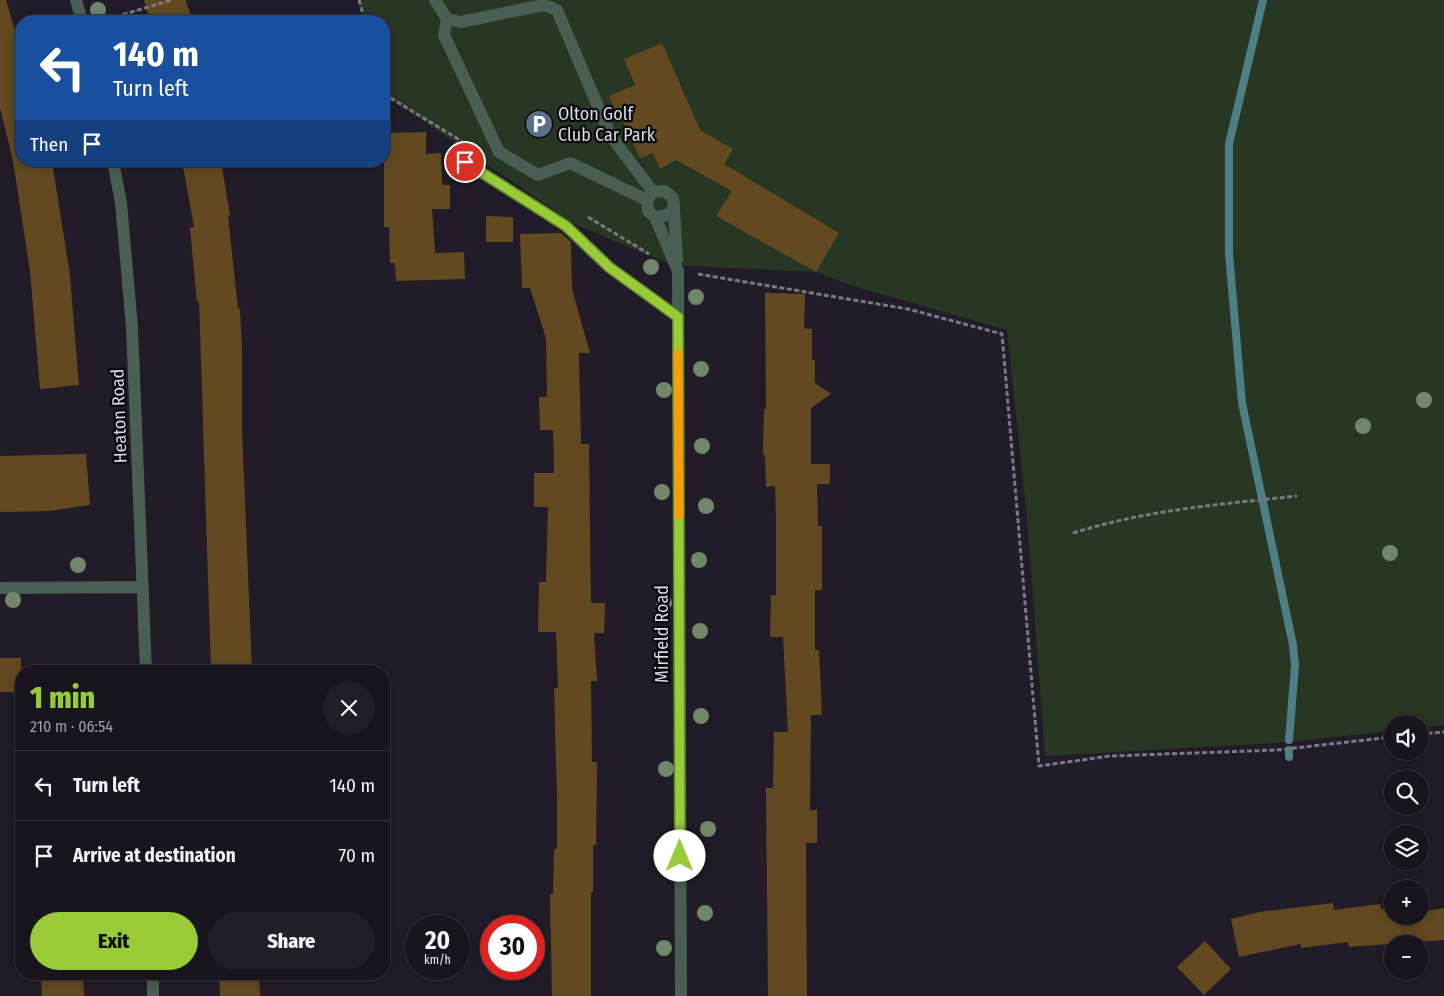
<!DOCTYPE html>
<html lang="en">
<head>
<meta charset="utf-8">
<style>
	body { margin:0; font-family:"Fira Sans Condensed",sans-serif; background:#221e27; color:#f1f3f6; height:100vh; display:flex; flex-direction:column; font-size:19px; white-space:nowrap }
	* { box-sizing:border-box; margin:0 }
	p { font-size:16px; color:#9f9fa4 }
	.icon { flex:none; width:28px; height:28px; fill:none; stroke:currentColor; stroke-width:2; stroke-linecap:round; stroke-linejoin:round }
	.map { position:relative; flex:1; overflow:hidden }
	.sheet { position:absolute; left:15px; top:665px; width:375px; height:315px; display:flex; flex-direction:column; background:#19151e; border-radius:20px; box-shadow:0 2px 12px #0003,0 0 0 1px #37343c }
	.sheet>* { flex:none }
	.guide { position:absolute; left:15px; top:15px; width:375px; height:152px; border-radius:20px; box-shadow:0 2px 12px #0003,0 0 0 1px #37343c; background:#1a4fa0; color:#fff; overflow:hidden }
	.fabs { position:absolute; left:1384px; top:715px; display:grid; gap:10px }
	.fabs a { display:grid; place-items:center; width:45px; height:45px; border-radius:50%; background:#19151e; box-shadow:0 2px 12px #0003,0 0 0 1px #37343c; font-size:25px }
	.speed { position:absolute; left:405px; top:915px; display:flex; gap:10px; font-size:25px; font-weight:700; text-align:center }
	.speed>* { display:grid; place-content:center; width:65px; height:65px; border-radius:50%; background:#19151e; box-shadow:0 2px 12px #0003,0 0 0 1px #37343c; line-height:1 }
	.speed small { font-size:12px; font-weight:400 }
	.speed .limit { border:8px solid #d22; background:#fff; color:#111 }
	.pin { position:absolute; display:grid; place-items:center; width:42px; height:42px; color:#fff; margin:-21px; border:2px solid #fff; border-radius:50%; box-shadow:0 1px 5px #0007 }
	.me { position:absolute; width:55px; margin:-28px; rotate:0deg; stroke-linejoin:round; filter:drop-shadow(0 0 4px #0008) }
	.turn { display:flex; align-items:center; gap:18px; height:105px; padding:0 15px; font-size:22px }
	.turn .icon { width:65px; height:65px; stroke-width:2.5 }
	.turn b { display:block; font-size:35px; line-height:42px }
	.then { display:flex; align-items:center; height:48px; padding:0 15px; background:#0003; gap:10px; font-size:19px }
	.round { display:grid; place-items:center; flex:none; width:52px; height:52px; border-radius:26px; background:#221e27 }
	.overview { display:flex; align-items:center; justify-content:space-between; height:85px; padding:0 15px }
	h1 { font-size:30px; font-weight:800; line-height:38px; color:#97cb38 }
	.cta { display:flex; gap:10px; margin-top:auto; padding:10px 15px }
	.cta a { flex:1; height:58px; border-radius:30px; background:#97cb38; color:#111; font-size:20px; font-weight:800; line-height:58px; text-align:center }
	.cta a+a { background:#221e27; color:#f1f3f6 }
	ul { padding:0; list-style:none }
	li { display:flex; align-items:center; gap:15px; height:70px; padding:0 15px; border-top:1px solid #37343c }
	li div { flex:1 }
	li b { display:block; font-size:19px }
	li em { font-style:normal }
	.map>svg:first-child { display:block }
</style>
</head>
<body>
<div class="map">
<svg width="1444" height="996" viewBox="0 0 1444 996">
	<rect width="100%" height="100%" fill="#211c28"/>
	<path fill="#283723" d="M 359,0 L 1444,0 L 1444,725 L 1420,728 L 1420,724 L 1392,724 L 1392,731 L 1277,743 L 1045,756 L 1027,518 L 1007,330 L 853,286 L 816,272 L 672,265 L 574,224 L 384,94 L 384,21 L 365,21 Z"/>
	<g fill="none" stroke-linecap="round" stroke-linejoin="round">
		<path stroke="#4d7f84" stroke-width="8" d="M 1263,0 L 1229,144 L 1229,254 L 1242,403 L 1293,645 L 1295,666 L 1289,740
			M 1289,757 L 1289,750"/>
	</g>
	<path fill="#624920" d="M 0,0 L 6,0 L 21,51 L 21,161 L 18,161 L 52,161 L 70,276 L 79,385 L 40,389 L 30,271 L 13,161 L 0,108 Z
		M 144,0 L 186,0 L 192,21 L 150,21 Z
		M 662,43 L 700,130 L 733,149 L 724,164 L 839,233 L 816,272 L 716,216 L 732,191 L 676,160 L 660,169 L 653,153 L 640,158 L 620,114 L 617,115 L 609,96 L 635,85 L 624,59 Z
		M 426,132 L 426,154 L 441,153 L 442,185 L 450,185 L 450,209 L 432,209 L 435,253 L 464,252 L 465,279 L 396,281 L 395,263 L 390,263 L 389,227 L 384,227 L 384,133 Z
		M 182,161 L 221,161 L 230,215 L 228,216 L 238,309 L 240,309 L 242,350 L 242,429 L 252,671 L 211,671 L 199,301 L 197,302 L 190,228 L 194,227 Z
		M 486,216 L 513,217 L 513,242 L 486,242 Z
		M 561,233 L 571,242 L 572,289 L 590,353 L 579,353 L 581,444 L 589,444 L 591,603 L 605,603 L 604,633 L 594,633 L 597,681 L 591,681 L 592,762 L 597,762 L 596,845 L 593,845 L 593,892 L 591,892 L 591,996 L 552,996 L 550,894 L 553,894 L 554,849 L 557,849 L 557,798 L 554,688 L 558,688 L 556,632 L 538,632 L 539,582 L 546,582 L 548,507 L 534,507 L 534,473 L 554,473 L 553,430 L 540,430 L 539,397 L 547,397 L 546,338 L 530,288 L 522,288 L 520,234 Z
		M 765,293 L 805,294 L 804,328 L 812,329 L 812,360 L 815,360 L 815,383 L 831,394 L 811,408 L 811,464 L 830,464 L 830,484 L 817,484 L 818,526 L 822,526 L 822,590 L 815,590 L 815,650 L 819,650 L 822,715 L 811,715 L 810,810 L 817,810 L 817,843 L 806,843 L 807,996 L 768,996 L 766,788 L 773,788 L 774,732 L 788,732 L 783,637 L 770,637 L 771,595 L 776,595 L 776,517 L 775,486 L 766,487 L 765,455 L 763,455 L 764,409 L 766,409 Z
		M 86,454 L 90,505 L 49,511 L 0,512 L 0,456 Z
		M 0,658 L 21,658 L 21,692 L 0,692 Z
		M 1333,903 L 1334,910 L 1380,904 L 1381,909 L 1392,908 L 1392,916 L 1420,916 L 1420,904 L 1425,903 L 1426,911 L 1444,908 L 1444,940 L 1349,947 L 1348,942 L 1301,948 L 1301,944 L 1239,957 L 1231,919 L 1259,912 Z
		M 1205,941 L 1231,969 L 1204,995 L 1177,967 Z
		M 41,974 L 83,974 L 84,996 L 42,996 Z
		M 219,974 L 259,974 L 260,996 L 220,996 Z"/>
	<g fill="none" stroke-linecap="round" stroke-linejoin="round">
		<path stroke="#7c7882" stroke-width="3" stroke-dasharray="5 2.5" stroke-linecap="butt" d="M 359,0 L 365,21
			M 101,21 L 172,0
			M 384,94 L 463,142
			M 588,217 L 649,254
			M 698,274 L 908,309 L 1002,334 L 1039,766 L 1110,756 L 1277,750 L 1392,737
			M 1073,533 C 1146,510 1222,504 1297,496
			M 1420,734 L 1444,732"/>
		<path stroke="#4a5f54" stroke-width="12" d="M 435,0 L 447,19 L 461,22 L 544,5 L 557,10 L 610,135 L 653,192
			M 447,19 L 444,35 L 499,152 L 538,175 L 570,163 L 647,200
			M 465,162 L 566,226 L 609,267 L 678,317
			M 674,208 L 677,260
			M 655,217 L 668,215 L 674,208 L 673,198 L 665,191 L 653,192 L 647,200 L 648,211 L 655,217 L 678,271"/>
		<path stroke="#4a5f54" stroke-width="12" d="M 76,0 L 82,21
			M 113,161 L 121,203 L 132,327 L 146,671
			M 678,271 L 681,996
			M 0,588 L 143,587
			M 153,974 L 153,996"/>
	</g>
	<g fill="#70876b">
		<circle cx="98" cy="10" r="8"/>
		<circle cx="651" cy="267" r="8"/>
		<circle cx="696" cy="297" r="8"/>
		<circle cx="701" cy="369" r="8"/>
		<circle cx="664" cy="390" r="8"/>
		<circle cx="1424" cy="400" r="8"/>
		<circle cx="1363" cy="426" r="8"/>
		<circle cx="702" cy="446" r="8"/>
		<circle cx="662" cy="492" r="8"/>
		<circle cx="706" cy="506" r="8"/>
		<circle cx="1390" cy="553" r="8"/>
		<circle cx="699" cy="560" r="8"/>
		<circle cx="78" cy="565" r="8"/>
		<circle cx="13" cy="600" r="8"/>
		<circle cx="664" cy="603" r="8"/>
		<circle cx="700" cy="631" r="8"/>
		<circle cx="701" cy="716" r="8"/>
		<circle cx="666" cy="769" r="8"/>
		<circle cx="708" cy="829" r="8"/>
		<circle cx="669" cy="853" r="8"/>
		<circle cx="705" cy="913" r="8"/>
		<circle cx="664" cy="948" r="8"/>
	</g>
	<g fill="none" stroke-linecap="round" stroke-linejoin="round">
		<g stroke="#628424" stroke-width="12">
			<path id="route" d="M 465,162 L 566,226 L 609,267 L 678,317 L 680,856"/>
		</g>
		<use href="#route" stroke="#97cb38" stroke-width="9"/>
		<path stroke="#f59e0b" stroke-width="9" d="M 678,354 L 679,515"/>
	</g>
	<defs>
		<g id="parking-disc" transform="scale(1.4375)"><circle r="9.5" fill="#5c6f8a" stroke="#09080d"/><path d="M-3.5-5.5H1a3.5 3.5 0 0 1 0 7H-1V5.5H-3.5ZM-1-3.4V-.6H.8a1.4 1.4 0 0 0 0-2.8Z" fill="#fff"/></g>
	</defs>
	<g fill-rule="evenodd">
		<use href="#parking-disc" x="539" y="124"/>
	</g>
	<g text-anchor="middle" stroke-width="4.5" stroke-linejoin="round" paint-order="stroke">
		<g font-size="18" fill="#dcd9e2" stroke="#09080d" text-anchor="start">
			<text x="558" y="120">Olton Golf<tspan x="558" dy="21">Club Car Park</tspan></text>
		</g>
		<g font-size="18" fill="#dcd9e2" stroke="#09080d">
			<text transform="translate(119 416) rotate(-92)" y="6">Heaton Road</text>
			<text transform="translate(662 634) rotate(-90)" y="6">Mirfield Road</text>
		</g>
	</g>
</svg>
<div class="fabs">
<a><svg class="icon" aria-label="sound" viewBox="0 0 24 24"><path d="M4 9h4l5-4v14l-5-4H4zM17 9q2 3 0 6"/></svg></a>
<a><svg class="icon" aria-label="search" viewBox="0 0 24 24"><circle cx="10" cy="10" r="6"/><path d="M15 15l6 6"/></svg></a>
<a><svg class="icon" aria-label="layers" viewBox="0 0 24 24"><path d="M12 4l9 5-9 5-9-5zM3 14l9 5 9-5"/></svg></a>
<a>+</a>
<a>−</a>
</div>
<div class="speed"><div>20<small>km/h</small></div><div class="limit">30</div></div>
<div class="pin" style="left:465px;top:162px;background:#d93025"><svg class="icon" aria-label="arrive" viewBox="0 0 24 24"><path d="M6 21V4h12l-3 4 3 4H6"/></svg></div>
<svg class="me" style="left:680px;top:856px" viewBox="-20 -20 40 40"><circle r="19" fill="#fff"/><path d="M0-13L10 11 0 6-10 11z" fill="#97cb38"/></svg>
<div class="guide">
<div class="turn"><svg class="icon" aria-label="left" viewBox="0 0 24 24"><path d="M17 20v-9H6M10 6l-5 5 5 5"/></svg><div><b>140 m</b>Turn left</div></div>
<div class="then">Then<svg class="icon" aria-label="arrive" viewBox="0 0 24 24"><path d="M6 21V4h12l-3 4 3 4H6"/></svg></div>
</div>
<section class="sheet">
<div class="overview"><div><h1>1 min</h1><p>210 m · 06:54</p></div><a class="round"><svg class="icon" aria-label="close" viewBox="0 0 24 24"><path d="M6 6l12 12M18 6L6 18"/></svg></a></div>
<ul>
<li><svg class="icon" aria-label="left" viewBox="0 0 24 24"><path d="M17 20v-9H6M10 6l-5 5 5 5"/></svg><div><b>Turn left</b></div><em>140 m</em></li>
<li><svg class="icon" aria-label="arrive" viewBox="0 0 24 24"><path d="M6 21V4h12l-3 4 3 4H6"/></svg><div><b>Arrive at destination</b></div><em>70 m</em></li>
</ul>
<div class="cta"><a>Exit</a><a>Share</a></div>
</section>
</div>
</body>
</html>
